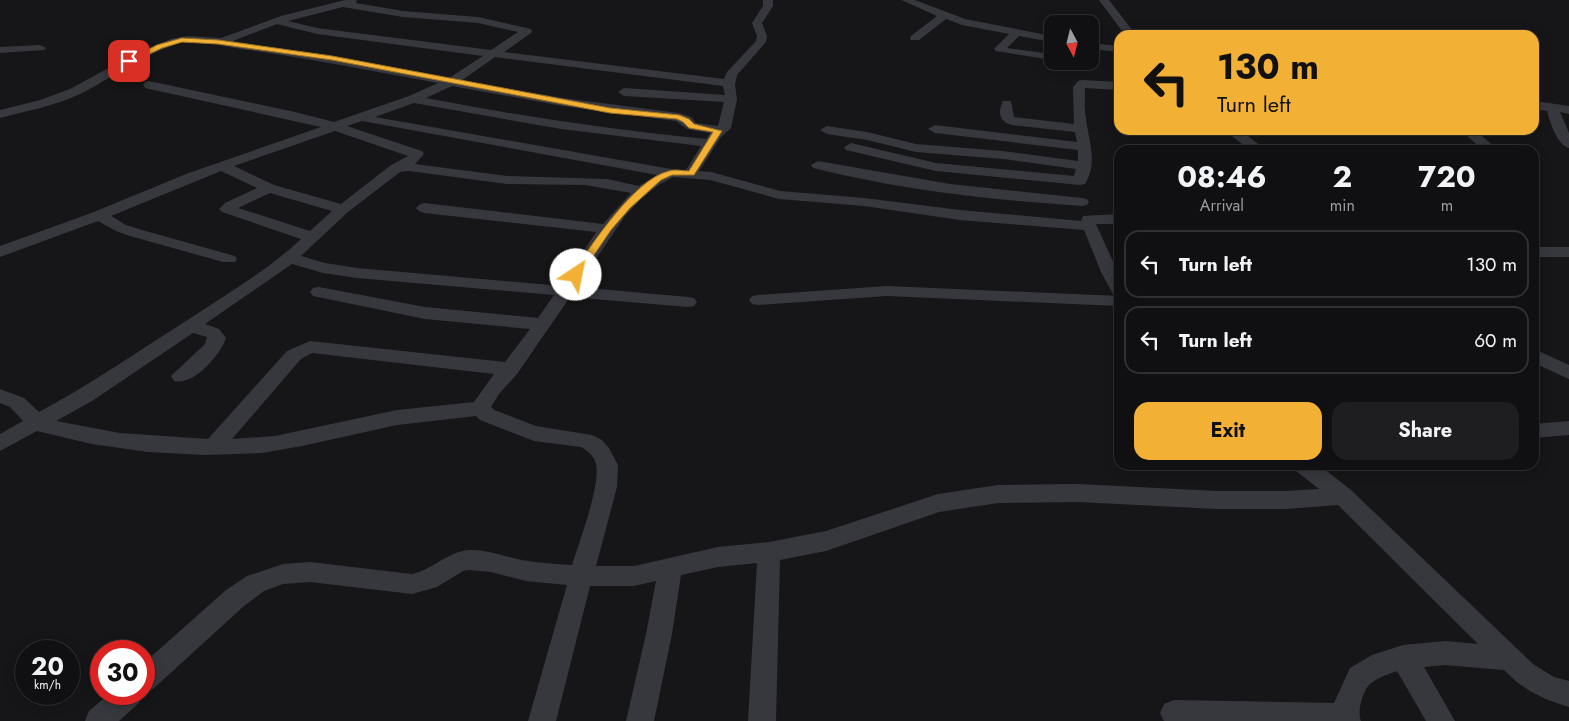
<!DOCTYPE html>
<html lang="en">
<head>
<meta charset="utf-8">
<style>
	body { margin:0; font-family:Jost,sans-serif; background:#1e1e20; color:#f1f3f6; height:100vh; display:flex; flex-direction:column; font-size:19px; white-space:nowrap }
	* { box-sizing:border-box; margin:0 }
	p { font-size:16px; color:#9c9d9f }
	.icon { flex:none; width:28px; height:28px; fill:none; stroke:currentColor; stroke-width:2; stroke-linecap:round; stroke-linejoin:round }
	.map { position:relative; flex:1; overflow:hidden }
	.details { position:absolute; left:1114px; top:145px; width:425px; height:325px; display:flex; flex-direction:column; background:#101012; border-radius:15px; box-shadow:0 2px 12px #0003,0 0 0 1px #303032 }
	.details>* { flex:none }
	.top-card { position:absolute; left:1114px; top:30px; width:425px; height:105px; border-radius:15px; box-shadow:0 2px 12px #0003,0 0 0 1px #303032; background:#f2b134; color:#111; overflow:hidden }
	.needle { width:32px; rotate:173deg }
	.buttons { position:absolute; left:1044px; top:15px; display:grid; gap:10px }
	.buttons a { display:grid; place-items:center; width:55px; height:55px; border-radius:10px; background:#101012; box-shadow:0 2px 12px #0003,0 0 0 1px #303032; font-size:25px }
	.speed { position:absolute; left:15px; top:640px; display:flex; gap:10px; font-size:25px; font-weight:700; text-align:center }
	.speed>* { display:grid; place-content:center; width:65px; height:65px; border-radius:50%; background:#101012; box-shadow:0 2px 12px #0003,0 0 0 1px #303032; line-height:1 }
	.speed small { font-size:12px; font-weight:400 }
	.speed .limit { border:8px solid #d22; background:#fff; color:#111 }
	.pin { position:absolute; display:grid; place-items:center; width:42px; height:42px; color:#fff; margin:-21px; border-radius:10px; box-shadow:0 2px 8px #0006 }
	.me { position:absolute; width:55px; margin:-28px; rotate:34deg; stroke-linejoin:round; filter:drop-shadow(0 0 4px #0008) }
	.turn { display:flex; align-items:center; gap:18px; height:105px; padding:0 20px; font-size:22px }
	.turn .icon { width:65px; height:65px; stroke-width:2.5 }
	.turn b { display:block; font-size:35px; line-height:42px }
	.eta { display:flex; justify-content:space-evenly; align-items:center; height:85px; text-align:center }
	.eta b { font-size:30px; font-weight:700; line-height:35px }
	.action { display:flex; gap:10px; margin-top:auto; padding:10px 20px }
	.action a { flex:1; height:58px; border-radius:15px; background:#f2b134; color:#111; font-size:20px; font-weight:700; line-height:58px; text-align:center }
	.action a+a { background:#1e1e20; color:#f1f3f6 }
	ul { padding:0; list-style:none }
	li { display:flex; align-items:center; gap:15px; height:68px; margin:0 10px 8px; padding:0 10px; border:2px solid #303032; border-radius:15px }
	li div { flex:1 }
	li b { display:block; font-size:19px }
	li em { font-style:normal }
	.map>svg:first-child { display:block }
</style>
</head>
<body>
<div class="map">
<svg width="1569" height="721" viewBox="0 0 1569 721">
	<rect width="100%" height="100%" fill="#161618"/>
	<g fill="none" stroke-linecap="round" stroke-linejoin="round">
		<path fill="#37383d" fill-rule="evenodd" d="M 345,0 L 357,0 L 356,3 L 403,11 L 478,17 L 531,29 L 532,31 L 531,33 L 504,52 L 724,79 L 727,72 L 756,41 L 757,36 L 752,23 L 763,6 L 763,0 L 773,0 L 773,6 L 762,23 L 767,36 L 766,42 L 737,75 L 735,85 L 737,99 L 731,128 L 721,137 L 699,171 L 711,172 L 780,191 L 864,198 L 960,210 L 1081,221 L 1083,216 L 1119,214 L 1119,224 L 1096,224 L 1119,275 L 1119,295 L 1113,294 L 1101,272 L 1084,230 L 960,220 L 864,206 L 779,199 L 710,180 L 673,177 L 657,186 L 640,200 L 625,216 L 577,287 L 688,297 L 694,298 L 697,302 L 694,306 L 688,307 L 570,297 L 517,374 L 499,394 L 491,407 L 494,410 L 536,426 L 592,435 L 602,440 L 609,448 L 618,465 L 617,487 L 596,566 L 634,566 L 718,547 L 769,542 L 826,531 L 938,494 L 998,485 L 1078,484 L 1217,491 L 1286,491 L 1319,489 L 1296,471 L 1293,465 L 1319,465 L 1351,490 L 1533,664 L 1554,677 L 1569,681 L 1569,707 C 1543,699 1523,690 1504,670 L 1445,665 L 1424,667 L 1455,721 L 1426,721 L 1397,671 C 1388,674 1374,679 1368,686 C 1362,694 1357,712 1361,721 L 1164,721 L 1160,713 L 1164,704 L 1174,700 L 1334,703 L 1350,668 L 1372,655 L 1403,645 L 1445,641 L 1478,644 L 1338,505 L 1286,509 L 1217,509 L 1078,502 L 998,503 L 939,512 L 826,551 L 780,560 L 776,721 L 748,721 L 757,563 L 718,567 L 681,575 L 672,634 L 654,721 L 626,721 L 646,634 L 656,581 L 634,586 L 590,586 L 556,721 L 528,721 L 567,585 L 526,581 L 491,572 L 469,570 L 463,571 L 437,587 L 412,594 L 310,582 L 283,584 L 264,591 L 244,606 L 153,689 L 144,692 L 144,663 L 226,590 L 247,576 L 283,564 L 310,562 L 412,574 C 432,570 447,552 469,550 C 487,549 505,557 522,560 C 539,563 556,564 572,565 C 579,543 601,484 596,464 C 594,456 588,451 581,447 L 534,441 L 480,420 L 476,416 L 397,425 L 302,446 L 262,453 L 205,455 L 148,452 L 92,444 L 37,431 L 0,451 L 0,434 L 23,421 L 10,407 L 0,403 L 0,389 L 24,398 L 39,412 C 91,384 139,351 189,319 C 227,294 268,270 301,239 L 222,212 L 219,209 L 225,203 L 257,188 L 221,171 L 111,216 L 126,225 L 142,230 L 235,256 L 237,259 L 235,262 L 223,262 L 130,236 L 116,231 L 98,221 L 0,257 L 0,246 L 94,212 L 186,174 L 321,127 L 145,88 L 143,85 L 145,82 L 149,81 L 295,112 L 334,122 L 409,96 L 438,83 C 372,71 307,58 241,49 C 221,46 197,38 177,44 C 142,55 112,78 80,94 C 55,106 26,111 0,118 L 0,110 L 40,100 L 70,89 L 125,59 L 171,39 L 188,36 L 221,38 L 281,16 ZM 343,7 L 403,17 L 478,23 L 518,32 L 491,50 L 317,28 L 288,21 ZM 277,24 L 317,34 L 483,56 L 449,78 L 233,41 ZM 495,57 L 723,86 L 725,95 L 624,88 L 618,92 L 624,96 L 724,102 L 718,126 L 696,123 L 691,117 L 679,113 L 563,98 L 461,81 ZM 452,86 L 563,106 L 676,121 L 687,129 L 710,133 L 706,139 C 612,130 519,116 426,98 ZM 414,103 L 561,129 L 701,146 L 686,170 L 671,169 L 375,117 ZM 362,121 L 657,175 L 639,186 L 607,179 L 507,176 L 415,164 L 424,154 L 422,151 L 347,126 ZM 335,131 L 408,156 L 391,165 L 341,204 L 274,185 L 234,166 ZM 409,171 L 507,184 L 585,185 L 631,193 L 603,224 L 424,203 L 419,205 L 416,208 L 419,211 L 424,213 L 596,232 L 561,286 L 357,268 L 325,263 L 301,256 L 348,212 L 400,172 ZM 270,193 L 332,211 L 310,231 L 238,208 ZM 292,264 L 323,273 L 357,278 L 554,295 L 538,318 L 425,307 L 319,287 L 313,288 L 310,292 L 313,296 L 425,319 L 530,329 L 505,362 L 310,341 L 287,351 L 208,439 L 120,433 L 56,421 L 92,401 L 193,333 L 207,337 L 205,344 L 171,376 L 174,381 C 194,386 220,355 226,338 L 219,329 L 205,324 ZM 312,353 L 494,374 L 474,402 L 397,410 L 275,436 L 232,439 L 301,359 Z
			M 901,0 L 915,0 L 965,19 L 1052,36 L 1052,42 L 1019,36 L 1007,48 L 1052,54 L 1052,60 L 996,51 L 994,49 L 1009,34 L 962,25 L 946,19 L 919,40 L 911,40 L 910,38 L 911,36 L 937,16 Z
			M 1099,0 L 1109,0 L 1136,35 L 1125,35 Z
			M 1090,43 L 1119,46 L 1119,52 L 1090,49 Z
			M 40,45 L 46,48 L 44,50 L 0,53 L 0,47 Z
			M 1082,80 L 1119,82 L 1119,90 L 1085,88 C 1085,98 1084,109 1086,119 C 1089,142 1098,163 1085,184 L 1080,185 L 936,171 L 846,150 L 844,147 L 851,143 L 936,163 L 1074,176 L 1076,169 L 1003,159 L 916,152 L 867,140 L 827,134 L 820,130 L 827,126 L 867,132 L 916,144 L 1003,151 L 1078,161 L 1078,150 L 935,133 L 928,129 L 935,125 L 1077,142 L 1075,132 L 1012,125 C 1000,122 997,113 1003,101 L 1011,101 L 1014,117 L 1074,124 L 1073,87 L 1078,81 Z
			M 1534,101 L 1569,106 L 1569,114 L 1560,112 L 1569,133 L 1569,148 C 1557,145 1550,122 1547,111 L 1534,109 Z
			M 1224,130 L 1240,130 L 1266,150 L 1250,150 Z
			M 1460,130 L 1475,130 L 1498,150 L 1483,150 Z
			M 818,161 L 950,184 L 1082,198 L 1087,199 L 1089,202 L 1087,205 L 1082,206 C 992,200 901,190 813,168 L 811,165 Z
			M 1534,247 L 1569,247 L 1569,257 L 1534,257 Z
			M 887,286 L 1119,296 L 1119,306 L 887,296 L 758,305 L 752,304 L 749,300 L 752,296 L 758,295 Z
			M 1534,349 L 1569,365 L 1569,379 L 1534,363 Z
			M 1569,421 L 1569,435 L 1534,438 L 1534,424 Z
			M 109,694 L 142,694 L 139,703 L 119,721 L 85,721 L 89,711 Z"/>
	</g>
	<path fill="#f2b134" stroke="#9d7322" d="M 182,38 L 218,40 L 332,56 L 610,108 L 679,115 L 689,119 L 694,124 L 722,131 L 694,175 L 672,175 L 661,180 L 630,208 L 611,230 L 579,277 L 576,278 L 571,275 C 591,246 634,179 669,171 C 675,169 682,171 689,171 L 713,132 L 689,128 L 683,122 L 677,119 L 610,113 L 332,60 L 218,44 L 182,42 L 162,48 L 131,63 L 125,61 L 157,45 Z"/>
</svg>
<div class="buttons">
<a><svg class="needle" viewBox="-14 -14 28 28"><path d="M0-13l5 13h-10z" fill="#e53935"/><path d="M0 13l5-13h-10z" fill="#9c9d9f"/></svg></a>
</div>
<div class="speed"><div>20<small>km/h</small></div><div class="limit">30</div></div>
<div class="pin" style="left:129px;top:61px;background:#d93025"><svg class="icon" aria-label="arrive" viewBox="0 0 24 24"><path d="M6 21V4h12l-3 4 3 4H6"/></svg></div>
<svg class="me" style="left:576px;top:275px" viewBox="-20 -20 40 40"><circle r="19" fill="#fff"/><path d="M0-13L10 11 0 6-10 11z" fill="#f2b134"/></svg>
<div class="top-card">
<div class="turn"><svg class="icon" aria-label="left" viewBox="0 0 24 24"><path d="M17 20v-9H6M10 6l-5 5 5 5"/></svg><div><b>130 m</b>Turn left</div></div>
</div>
<section class="details">
<div class="eta">
<div><b>08:46</b><p>Arrival</p></div>
<div><b>2</b><p>min</p></div>
<div><b>720</b><p>m</p></div>
</div>
<ul>
<li><svg class="icon" aria-label="left" viewBox="0 0 24 24"><path d="M17 20v-9H6M10 6l-5 5 5 5"/></svg><div><b>Turn left</b></div><em>130 m</em></li>
<li><svg class="icon" aria-label="left" viewBox="0 0 24 24"><path d="M17 20v-9H6M10 6l-5 5 5 5"/></svg><div><b>Turn left</b></div><em>60 m</em></li>
</ul>
<div class="action"><a>Exit</a><a>Share</a></div>
</section>
</div>
</body>
</html>
